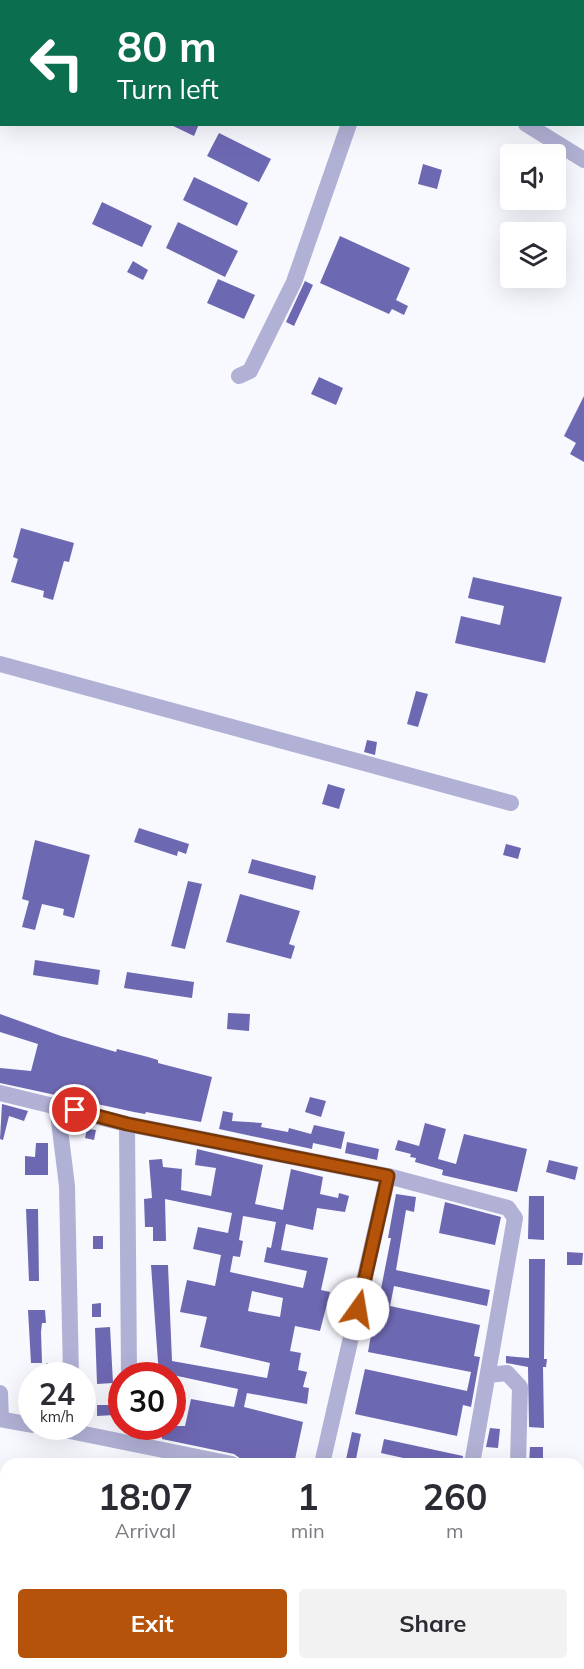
<!DOCTYPE html>
<html lang="en">
<head>
<meta charset="utf-8">
<style>
	body { margin:0; font-family:Mulish,sans-serif; background:#f2f2f3; color:#2b2b33; height:100vh; display:flex; flex-direction:column; font-size:22px; white-space:nowrap }
	* { box-sizing:border-box; margin:0 }
	p { font-size:20px; color:#7c7c81 }
	.icon { flex:none; width:33px; height:33px; fill:none; stroke:currentColor; stroke-width:2; stroke-linecap:round; stroke-linejoin:round }
	.map { position:relative; flex:1; overflow:hidden }
	.panel { position:absolute; left:0px; top:1458px; width:585px; height:212px; display:flex; flex-direction:column; background:#fff; border-radius:18px 18px 0 0; box-shadow:0 6px 24px #0002 }
	.panel>* { flex:none }
	.hud { position:absolute; left:0px; top:0px; width:585px; height:126px; box-shadow:0 6px 24px #0002; background:#0b6e4f; color:#fff; overflow:hidden }
	.buttons { position:absolute; left:500px; top:144px; display:grid; gap:12px }
	.buttons a { display:grid; place-items:center; width:66px; height:66px; border-radius:6px; background:#fff; box-shadow:0 6px 24px #0002; font-size:30px }
	.speed { position:absolute; left:18px; top:1362px; display:flex; gap:12px; font-size:30px; font-weight:700; text-align:center }
	.speed>* { display:grid; place-content:center; width:78px; height:78px; border-radius:50%; background:#fff; box-shadow:0 6px 24px #0002; line-height:1 }
	.speed small { font-size:15px; font-weight:400 }
	.speed .limit { border:9px solid #d22; background:#fff; color:#111 }
	.pin { position:absolute; display:grid; place-items:center; width:51px; height:51px; color:#fff; margin:-26px; border:3px solid #fff; border-radius:50%; box-shadow:0 2px 6px #0007 }
	.me { position:absolute; width:66px; margin:-33px; rotate:13deg; stroke-linejoin:round; filter:drop-shadow(0 0 4px #0008) }
	.turn { display:flex; align-items:center; gap:21px; height:126px; padding:0 18px; font-size:27px }
	.turn .icon { width:78px; height:78px; stroke-width:2.5 }
	.turn b { display:block; font-size:42px; line-height:51px }
	.eta { display:flex; justify-content:space-evenly; align-items:center; height:102px; text-align:center }
	.eta b { font-size:36px; font-weight:700; line-height:42px }
	.primary-button { display:flex; gap:12px; margin-top:auto; padding:12px 18px }
	.primary-button a { flex:1; height:69px; border-radius:6px; background:#b45309; color:#fff; font-size:24px; font-weight:700; line-height:69px; text-align:center }
	.primary-button a+a { background:#f2f2f3; color:#2b2b33 }
	.map>svg:first-child { display:block }
</style>
</head>
<body>
<div class="map">
<svg width="584" height="1669" viewBox="0 0 584 1669">
	<rect width="100%" height="100%" fill="#f8f8ff"/>
	<path fill="#6d68b2" fill-rule="evenodd" d="M 169,124 L 199,124 L 194,136 Z
		M 219,133 L 271,159 L 259,182 L 207,156 Z
		M 423,164 L 442,170 L 437,189 L 418,184 Z
		M 194,177 L 248,203 L 237,226 L 183,200 Z
		M 102,202 L 152,226 L 142,247 L 92,224 Z
		M 178,222 L 238,251 L 225,277 L 166,248 Z
		M 340,236 L 410,268 L 396,300 L 408,306 L 404,315 L 392,309 L 389,314 L 320,283 Z
		M 133,261 L 148,270 L 143,280 L 127,272 Z
		M 218,279 L 255,295 L 244,319 L 207,303 Z
		M 305,281 L 313,285 L 294,326 L 286,322 Z
		M 319,377 L 343,388 L 336,405 L 311,394 Z
		M 584,396 L 584,462 L 570,454 L 576,443 L 564,436 Z
		M 21,528 L 74,543 L 69,562 L 64,561 L 53,600 L 43,597 L 44,591 L 11,582 L 18,559 L 13,557 Z
		M 473,577 L 562,597 L 545,663 L 455,643 L 461,616 L 500,625 L 504,606 L 468,598 Z
		M 416,691 L 428,694 L 418,727 L 407,724 Z
		M 367,740 L 377,742 L 375,755 L 364,752 Z
		M 328,784 L 345,789 L 339,809 L 322,804 Z
		M 139,828 L 189,844 L 186,854 L 178,851 L 177,856 L 134,842 Z
		M 35,840 L 90,855 L 74,918 L 63,915 L 64,909 L 42,904 L 35,930 L 22,927 L 29,901 L 22,899 Z
		M 506,844 L 521,848 L 518,859 L 503,855 Z
		M 252,859 L 316,876 L 313,890 L 248,873 Z
		M 188,881 L 202,884 L 185,949 L 171,946 Z
		M 240,894 L 300,911 L 289,944 L 295,946 L 291,959 L 226,942 Z
		M 35,960 L 100,970 L 98,985 L 33,975 Z
		M 127,972 L 194,982 L 192,998 L 124,988 Z
		M 228,1013 L 250,1014 L 249,1031 L 227,1029 Z
		M 0,1014 L 61,1036 L 116,1052 L 117,1049 L 148,1057 L 158,1060 L 158,1063 L 212,1077 L 201,1122 L 146,1112 L 145,1114 L 134,1112 L 0,1083 L 0,1068 L 31,1071 L 38,1044 L 0,1032 Z
		M 310,1097 L 326,1101 L 321,1117 L 305,1112 Z
		M 2,1104 L 28,1111 L 24,1121 L 9,1116 L 3,1140 L 0,1139 Z
		M 223,1111 L 233,1113 L 232,1121 L 262,1123 L 261,1127 L 288,1132 L 289,1128 L 311,1134 L 314,1125 L 345,1132 L 341,1149 L 313,1143 L 312,1149 L 219,1129 Z
		M 425,1123 L 446,1129 L 438,1159 L 456,1164 L 464,1134 L 527,1149 L 517,1192 L 442,1175 L 443,1170 L 415,1162 L 416,1158 L 410,1157 L 411,1154 L 395,1150 L 398,1140 L 419,1146 Z
		M 87,1129 L 96,1130 L 94,1140 L 85,1138 Z
		M 347,1142 L 379,1149 L 377,1160 L 345,1153 Z
		M 36,1143 L 48,1143 L 48,1175 L 25,1175 L 25,1156 L 35,1157 Z
		M 197,1149 L 263,1165 L 255,1204 L 283,1210 L 291,1169 L 323,1177 L 320,1194 L 338,1198 L 339,1193 L 349,1196 L 345,1212 L 317,1208 L 313,1230 L 286,1224 L 281,1250 L 328,1258 L 321,1290 L 330,1292 L 320,1331 L 295,1326 L 290,1351 L 301,1353 L 298,1370 L 307,1372 L 303,1387 L 309,1388 L 307,1404 L 247,1393 L 244,1407 L 303,1422 L 294,1464 L 264,1464 L 241,1459 L 234,1454 L 162,1439 L 162,1426 L 185,1426 L 191,1399 L 234,1407 L 238,1389 L 173,1375 L 159,1376 L 151,1265 L 168,1265 L 172,1361 L 267,1378 L 270,1363 L 200,1347 L 207,1317 L 180,1312 L 187,1280 L 215,1286 L 221,1255 L 193,1249 L 198,1227 L 228,1233 L 232,1213 L 165,1199 L 166,1241 L 153,1241 L 153,1227 L 145,1227 L 144,1199 L 152,1198 L 149,1160 L 162,1159 L 163,1167 L 182,1169 L 181,1190 L 211,1196 L 216,1168 L 195,1165 ZM 243,1216 L 276,1222 L 271,1248 L 267,1247 L 264,1262 L 307,1271 L 303,1288 L 230,1272 L 233,1256 L 240,1257 L 243,1241 L 239,1240 ZM 252,1291 L 283,1298 L 280,1317 L 248,1311 Z
		M 549,1160 L 578,1167 L 575,1180 L 546,1172 Z
		M 396,1194 L 416,1197 L 414,1212 L 406,1210 L 396,1270 L 490,1290 L 487,1306 L 394,1286 L 390,1306 L 480,1325 L 474,1356 L 480,1357 L 471,1407 L 463,1405 L 457,1436 L 355,1414 L 365,1369 L 467,1391 L 471,1372 L 368,1352 L 374,1318 L 372,1318 L 376,1298 L 379,1299 L 391,1238 L 388,1238 Z
		M 529,1196 L 544,1196 L 544,1240 L 528,1239 Z
		M 445,1202 L 501,1217 L 495,1245 L 439,1233 Z
		M 26,1209 L 38,1209 L 39,1281 L 29,1281 Z
		M 93,1236 L 103,1236 L 103,1249 L 93,1249 Z
		M 567,1252 L 583,1253 L 582,1265 L 567,1265 Z
		M 529,1259 L 545,1259 L 544,1359 L 547,1359 L 546,1367 L 543,1367 L 544,1428 L 529,1427 L 528,1367 L 506,1363 L 506,1356 L 529,1358 Z
		M 101,1303 L 101,1317 L 92,1317 L 92,1304 Z
		M 28,1310 L 45,1310 L 46,1323 L 42,1323 L 41,1332 L 42,1363 L 31,1363 Z
		M 110,1327 L 113,1383 L 97,1384 L 95,1328 Z
		M 46,1363 L 56,1363 L 56,1376 L 46,1376 Z
		M 97,1405 L 114,1405 L 114,1415 L 97,1416 Z
		M 490,1428 L 500,1429 L 498,1448 L 486,1447 Z
		M 352,1432 L 361,1434 L 355,1464 L 345,1464 Z
		M 384,1439 L 463,1456 L 462,1464 L 430,1464 L 381,1453 Z
		M 530,1447 L 543,1447 L 543,1464 L 529,1464 Z"/>
	<g fill="none" stroke-linecap="round" stroke-linejoin="round">
		<path stroke="#b1b1d5" stroke-width="16" d="M 217,0 L 220,2
			M 321,0 L 324,2
			M 526,124 L 584,160
			M 239,376 L 250,371 L 294,282 L 349,124
			M 0,664 L 511,803
			M 0,1093 L 127,1124 L 388,1176 L 508,1208 L 515,1218 L 472,1464
			M 57,1105 L 67,1186 L 71,1376
			M 127,1124 L 129,1376
			M 489,1375 L 507,1373 L 520,1387 L 518,1464
			M 0,1393 L 1,1419
			M 0,1419 L 32,1425
			M 45,1426 L 232,1464
			M 322,1464 L 388,1176
			M 0,1635 L 6,1635
			M 328,1664 L 328,1669
			M 158,1669 L 158,1664
			M 239,1669 L 240,1664
			M 491,1669 L 491,1664
			M 569,1669 L 570,1664"/>
	</g>
	<g fill="none" stroke-linecap="round" stroke-linejoin="round">
		<g stroke="#753606" stroke-width="15">
			<path id="route" d="M 75,1110 L 127,1124 L 388,1176 L 358,1309"/>
		</g>
		<use href="#route" stroke="#b45309" stroke-width="10"/>
	</g>
</svg>
<div class="buttons">
<a><svg class="icon" aria-label="sound" viewBox="0 0 24 24"><path d="M4 9h4l5-4v14l-5-4H4zM17 9q2 3 0 6"/></svg></a>
<a><svg class="icon" aria-label="layers" viewBox="0 0 24 24"><path d="M12 4l9 5-9 5-9-5zM3 14l9 5 9-5"/></svg></a>
</div>
<div class="speed"><div>24<small>km/h</small></div><div class="limit">30</div></div>
<div class="pin" style="left:75px;top:1110px;background:#d93025"><svg class="icon" aria-label="arrive" viewBox="0 0 24 24"><path d="M6 21V4h12l-3 4 3 4H6"/></svg></div>
<svg class="me" style="left:358px;top:1309px" viewBox="-20 -20 40 40"><circle r="19" fill="#fff"/><path d="M0-13L10 11 0 6-10 11z" fill="#b45309"/></svg>
<div class="hud">
<div class="turn"><svg class="icon" aria-label="left" viewBox="0 0 24 24"><path d="M17 20v-9H6M10 6l-5 5 5 5"/></svg><div><b>80 m</b>Turn left</div></div>
</div>
<section class="panel">
<div class="eta">
<div><b>18:07</b><p>Arrival</p></div>
<div><b>1</b><p>min</p></div>
<div><b>260</b><p>m</p></div>
</div>
<div class="primary-button"><a>Exit</a><a>Share</a></div>
</section>
</div>
</body>
</html>
